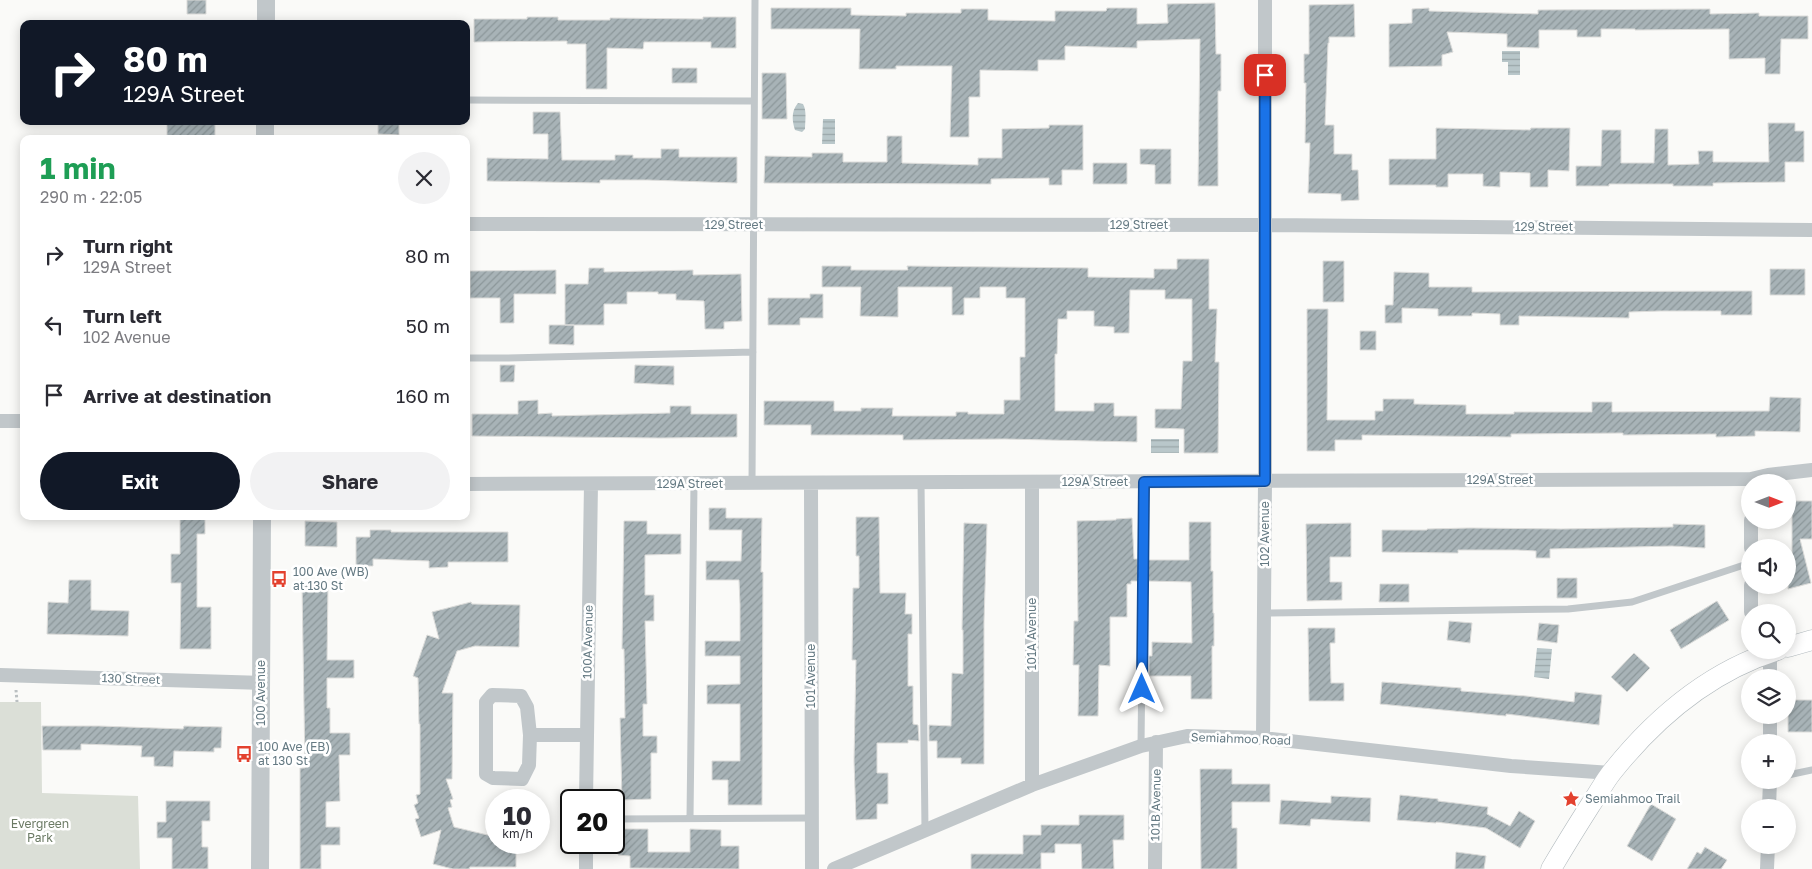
<!DOCTYPE html>
<html lang="en">
<head>
<meta charset="utf-8">
<style>
	body { margin:0; font-family:"Golos Text",sans-serif; background:#f2f2f3; color:#2b2b33; height:100vh; display:flex; flex-direction:column; font-size:19px; white-space:nowrap }
	* { box-sizing:border-box; margin:0 }
	p { font-size:16px; color:#7c7c81 }
	.icon { flex:none; width:28px; height:28px; fill:none; stroke:currentColor; stroke-width:2; stroke-linecap:round; stroke-linejoin:round }
	.map { position:relative; flex:1; overflow:hidden }
	.side { position:absolute; left:20px; top:135px; width:450px; height:385px; display:flex; flex-direction:column; background:#fff; border-radius:10px; box-shadow:0 2px 12px #0003 }
	.side>* { flex:none }
	.hud { position:absolute; left:20px; top:20px; width:450px; height:105px; border-radius:10px; box-shadow:0 2px 12px #0003; background:#111827; color:#fff; overflow:hidden }
	.needle { width:32px; rotate:90deg }
	.buttons { position:absolute; left:1741px; top:474px; display:grid; gap:10px }
	.buttons a { display:grid; place-items:center; width:55px; height:55px; border-radius:50%; background:#fff; box-shadow:0 2px 12px #0003; font-size:25px }
	.speed { position:absolute; left:485px; top:789px; display:flex; gap:10px; font-size:25px; font-weight:700; text-align:center }
	.speed>* { display:grid; place-content:center; width:65px; height:65px; border-radius:50%; background:#fff; box-shadow:0 2px 12px #0003; line-height:1 }
	.speed small { font-size:12px; font-weight:400 }
	.speed .limit { border:2px solid #111; border-radius:8px; background:#fff; color:#111 }
	.pin { position:absolute; display:grid; place-items:center; width:42px; height:42px; color:#fff; margin:-21px; border-radius:10px; box-shadow:0 2px 8px #0006 }
	.me { position:absolute; width:55px; margin:-28px; rotate:0deg; stroke-linejoin:round; filter:drop-shadow(0 0 4px #0008) }
	.turn { display:flex; align-items:center; gap:18px; height:105px; padding:0 20px; font-size:22px }
	.turn .icon { width:65px; height:65px; stroke-width:2.5 }
	.turn b { display:block; font-size:35px; line-height:42px }
	.round { display:grid; place-items:center; flex:none; width:52px; height:52px; border-radius:26px; background:#f2f2f3 }
	.head { display:flex; align-items:center; justify-content:space-between; height:85px; padding:0 20px }
	h1 { font-size:30px; font-weight:700; line-height:38px; color:#1e9e55 }
	.primary-button { display:flex; gap:10px; margin-top:auto; padding:10px 20px }
	.primary-button a { flex:1; height:58px; border-radius:30px; background:#111827; color:#fff; font-size:20px; font-weight:700; line-height:58px; text-align:center }
	.primary-button a+a { background:#f2f2f3; color:#2b2b33 }
	ul { padding:0; list-style:none }
	li { display:flex; align-items:center; gap:15px; height:70px; padding:0 20px }
	li div { flex:1 }
	li b { display:block; font-size:19px }
	li em { font-style:normal }
	.map>svg:first-child { display:block }
</style>
</head>
<body>
<div class="map">
<svg width="1812" height="869" viewBox="0 0 1812 869">
	<defs>
		<pattern id="water-rules" width="6" height="5" patternUnits="userSpaceOnUse" patternTransform="scale(1.25)"><rect width="6" height="5" fill="#b9c7ca"/><path d="M0 2.5h6" fill="none" stroke="#9aa7a9"/></pattern>
		<pattern id="building-hatch" width="6" height="6" patternUnits="userSpaceOnUse" patternTransform="scale(1.25)"><rect width="6" height="6" fill="#a8b3b7"/><path d="M-1 1l2-2M0 6l6-6M5 7l2-2" fill="none" stroke="#8c979a"/></pattern>
	</defs>
	<rect width="100%" height="100%" fill="#fafaf8"/>
	<path fill="#dbdfd7" d="M 0,702 L 41,702 L 42,793 L 138,796 L 140,869 L 0,869 Z"/>
	<path fill="url(#water-rules)" d="M 1502,51 L 1520,51 L 1520,75 L 1508,75 L 1508,62 L 1502,62 Z
		M 798,103 L 803,104 C 807,111 805,121 805,129 L 802,132 L 795,130 C 792,121 791,111 798,103 Z
		M 823,119 L 835,119 L 835,144 L 822,144 Z
		M 1151,439 L 1179,439 L 1179,453 L 1151,453 Z
		M 1537,648 L 1552,649 L 1549,679 L 1534,677 Z"/>
	<path fill="url(#building-hatch)" stroke="#dcdcda" d="M 187,0 L 206,0 L 206,14 L 187,14 Z
		M 1215,3 L 1216,54 L 1221,54 L 1221,91 L 1218,91 L 1218,186 L 1198,186 L 1200,39 L 1137,41 L 1137,48 L 1065,46 L 1065,60 L 1038,60 L 1038,71 L 980,70 L 980,97 L 969,97 L 969,137 L 950,137 L 952,66 L 896,66 L 896,69 L 859,69 L 860,29 L 771,29 L 771,8 L 851,8 L 851,15 L 906,16 L 906,13 L 961,13 L 961,9 L 988,9 L 988,20 L 1055,21 L 1055,11 L 1106,11 L 1107,8 L 1137,8 L 1137,24 L 1168,23 L 1167,4 Z
		M 1354,4 L 1355,37 L 1329,37 L 1329,43 L 1328,43 L 1325,125 L 1334,125 L 1334,154 L 1352,154 L 1352,170 L 1358,170 L 1359,200 L 1341,201 L 1341,194 L 1308,193 L 1310,143 L 1305,143 L 1306,83 L 1304,83 L 1304,54 L 1309,54 L 1309,5 Z
		M 1429,8 L 1429,11 L 1538,14 L 1538,10 L 1710,9 L 1710,14 L 1759,13 L 1759,16 L 1808,16 L 1808,39 L 1781,39 L 1780,74 L 1765,74 L 1765,58 L 1729,59 L 1729,29 L 1635,30 L 1635,29 L 1601,29 L 1601,37 L 1577,37 L 1577,30 L 1539,30 L 1539,48 L 1507,47 L 1507,34 L 1447,32 L 1453,52 L 1442,55 L 1442,66 L 1389,67 L 1389,24 L 1412,23 L 1412,9 Z
		M 527,17 L 558,17 L 558,20 L 610,20 L 610,18 L 703,19 L 703,17 L 736,17 L 736,48 L 711,48 L 711,42 L 644,42 L 643,49 L 607,48 L 607,89 L 586,89 L 586,44 L 567,44 L 567,41 L 474,42 L 474,19 L 527,19 Z
		M 672,68 L 697,68 L 697,83 L 672,83 Z
		M 762,73 L 786,73 L 787,119 L 762,119 Z
		M 533,112 L 560,112 L 562,160 L 615,160 L 615,155 L 633,155 L 633,158 L 661,158 L 661,149 L 679,149 L 679,157 L 737,157 L 737,183 L 648,180 L 600,180 L 600,183 L 487,181 L 487,158 L 548,159 L 548,134 L 533,134 Z
		M 167,121 L 215,124 L 215,139 L 167,139 Z
		M 378,121 L 399,121 L 399,135 L 378,134 Z
		M 1768,123 L 1795,123 L 1795,131 L 1804,131 L 1804,162 L 1785,162 L 1785,182 L 1713,183 L 1713,186 L 1673,186 L 1673,184 L 1609,184 L 1609,186 L 1576,186 L 1576,166 L 1601,166 L 1602,130 L 1621,130 L 1621,163 L 1654,163 L 1655,129 L 1668,129 L 1668,165 L 1699,164 L 1698,151 L 1713,151 L 1713,162 L 1769,162 Z
		M 1049,125 L 1083,125 L 1083,170 L 1062,170 L 1062,185 L 1049,185 L 1049,178 L 991,179 L 991,184 L 764,183 L 765,156 L 812,157 L 812,153 L 843,153 L 843,162 L 887,162 L 887,136 L 902,136 L 902,163 L 978,165 L 978,158 L 1002,158 L 1002,129 L 1049,128 Z
		M 1436,128 L 1530,130 L 1531,128 L 1570,128 L 1569,171 L 1548,170 L 1548,187 L 1530,187 L 1530,173 L 1500,172 L 1500,187 L 1483,186 L 1483,174 L 1448,174 L 1448,187 L 1436,187 L 1436,185 L 1389,185 L 1389,159 L 1436,159 Z
		M 1140,149 L 1171,149 L 1171,184 L 1155,184 L 1155,165 L 1140,164 Z
		M 1093,163 L 1127,163 L 1127,184 L 1093,184 Z
		M 1177,259 L 1209,259 L 1209,309 L 1217,309 L 1215,362 L 1219,362 L 1218,453 L 1184,453 L 1184,429 L 1155,428 L 1155,409 L 1181,409 L 1183,361 L 1192,361 L 1192,299 L 1165,299 L 1165,290 L 1130,290 L 1129,333 L 1114,333 L 1114,327 L 1094,326 L 1094,311 L 1067,311 L 1067,319 L 1058,319 L 1057,354 L 1055,354 L 1055,411 L 1094,411 L 1094,403 L 1114,403 L 1114,416 L 1137,416 L 1137,442 L 1004,439 L 903,440 L 903,435 L 811,435 L 811,425 L 764,425 L 764,401 L 834,401 L 834,411 L 861,411 L 861,408 L 893,408 L 892,416 L 956,416 L 956,412 L 968,412 L 968,414 L 1004,414 L 1004,400 L 1020,400 L 1020,357 L 1025,357 L 1025,298 L 1006,298 L 1006,287 L 980,287 L 980,298 L 964,298 L 964,315 L 952,315 L 952,287 L 898,287 L 898,317 L 860,316 L 861,287 L 822,287 L 822,266 L 851,266 L 851,270 L 908,270 L 907,266 L 1088,268 L 1088,277 L 1154,278 L 1154,269 L 1177,269 Z
		M 1323,261 L 1344,261 L 1344,302 L 1323,302 Z
		M 589,268 L 604,268 L 604,272 L 693,270 L 693,275 L 741,274 L 742,321 L 724,322 L 724,329 L 705,329 L 704,301 L 676,300 L 676,294 L 658,294 L 658,292 L 627,292 L 627,304 L 604,304 L 604,325 L 565,325 L 565,284 L 588,284 Z
		M 1770,269 L 1805,269 L 1805,295 L 1770,295 Z
		M 556,270 L 556,294 L 514,294 L 514,323 L 500,323 L 500,298 L 470,298 L 470,271 Z
		M 1394,272 L 1429,273 L 1429,287 L 1472,287 L 1472,292 L 1752,291 L 1752,315 L 1721,315 L 1721,311 L 1660,311 L 1629,312 L 1629,318 L 1519,316 L 1519,325 L 1500,325 L 1500,314 L 1472,313 L 1472,316 L 1438,316 L 1438,309 L 1402,308 L 1402,323 L 1385,323 L 1385,305 L 1393,305 Z
		M 810,294 L 823,294 L 823,318 L 800,318 L 800,325 L 768,325 L 768,298 L 810,298 Z
		M 1307,309 L 1328,309 L 1327,420 L 1375,420 L 1375,411 L 1383,411 L 1383,399 L 1414,399 L 1414,404 L 1466,405 L 1466,414 L 1514,414 L 1514,412 L 1592,412 L 1592,402 L 1612,402 L 1612,412 L 1769,411 L 1770,397 L 1801,398 L 1800,432 L 1755,431 L 1755,436 L 1716,437 L 1716,434 L 1623,435 L 1623,433 L 1511,434 L 1511,437 L 1362,435 L 1362,440 L 1335,440 L 1335,451 L 1307,451 Z
		M 549,325 L 574,325 L 574,345 L 549,344 Z
		M 1360,331 L 1376,331 L 1376,350 L 1360,350 Z
		M 500,365 L 515,365 L 514,382 L 500,382 Z
		M 635,365 L 674,366 L 674,385 L 634,383 Z
		M 538,400 L 538,414 L 552,413 L 552,416 L 670,413 L 670,406 L 691,406 L 691,414 L 737,414 L 737,437 L 660,438 L 472,436 L 472,414 L 518,414 L 518,401 Z
		M 1792,501 L 1812,501 L 1812,539 L 1800,539 L 1811,583 L 1788,589 L 1788,563 L 1792,561 Z
		M 709,508 L 726,508 L 726,518 L 762,518 L 761,572 L 763,572 L 762,805 L 728,805 L 728,780 L 712,780 L 712,761 L 740,761 L 740,704 L 707,704 L 707,685 L 740,684 L 740,656 L 705,656 L 705,641 L 740,641 L 740,604 L 739,580 L 706,580 L 706,561 L 741,561 L 742,530 L 709,530 Z
		M 180,516 L 205,516 L 205,534 L 197,534 L 197,607 L 211,607 L 211,649 L 180,649 L 181,583 L 171,583 L 171,554 L 180,554 Z
		M 856,517 L 879,517 L 880,593 L 906,593 L 905,614 L 912,614 L 912,634 L 908,634 L 908,686 L 913,686 L 913,724 L 918,725 L 919,741 L 908,740 L 908,743 L 877,743 L 877,773 L 888,773 L 888,804 L 877,804 L 877,819 L 856,820 L 854,761 L 856,660 L 852,660 L 853,588 L 859,588 L 859,556 L 856,556 Z
		M 1132,518 L 1134,559 L 1138,559 L 1138,581 L 1131,581 L 1131,584 L 1127,584 L 1127,617 L 1110,617 L 1110,666 L 1099,665 L 1098,716 L 1078,716 L 1079,665 L 1073,665 L 1074,621 L 1078,621 L 1077,521 L 1116,520 L 1116,519 Z
		M 305,521 L 337,522 L 337,547 L 305,546 Z
		M 624,521 L 647,521 L 647,534 L 681,534 L 681,554 L 645,555 L 645,595 L 654,595 L 654,621 L 645,621 L 647,704 L 643,704 L 643,736 L 657,736 L 657,753 L 651,753 L 651,799 L 622,800 L 620,718 L 625,718 L 624,649 L 622,649 Z
		M 1189,522 L 1211,522 L 1211,571 L 1213,571 L 1213,613 L 1214,613 L 1214,646 L 1212,646 L 1212,699 L 1191,699 L 1191,676 L 1149,676 L 1149,656 L 1152,656 L 1152,642 L 1192,643 L 1191,582 L 1148,581 L 1148,560 L 1189,560 Z
		M 964,523 L 987,524 L 984,621 L 984,764 L 961,764 L 961,758 L 937,758 L 937,741 L 929,741 L 929,725 L 951,726 L 952,673 L 963,674 L 963,630 L 962,630 Z
		M 1351,523 L 1351,557 L 1330,557 L 1330,582 L 1342,582 L 1342,600 L 1307,601 L 1306,524 Z
		M 1673,524 L 1705,525 L 1705,548 L 1672,546 L 1550,549 L 1550,558 L 1536,558 L 1536,551 L 1518,550 L 1458,550 L 1458,553 L 1382,552 L 1382,530 L 1427,530 L 1427,529 L 1470,528 L 1562,529 L 1673,527 Z
		M 370,530 L 391,530 L 391,532 L 508,532 L 508,562 L 448,562 L 448,567 L 429,568 L 429,561 L 373,559 L 373,566 L 356,566 L 356,537 L 370,537 Z
		M 1557,578 L 1577,578 L 1577,598 L 1557,598 Z
		M 69,580 L 91,580 L 91,610 L 129,611 L 128,636 L 47,634 L 48,602 L 68,603 Z
		M 1380,584 L 1409,584 L 1409,602 L 1379,602 Z
		M 302,585 L 328,585 L 327,660 L 354,660 L 354,678 L 327,678 L 327,708 L 330,708 L 330,733 L 350,733 L 350,755 L 339,755 L 340,801 L 326,802 L 326,827 L 340,827 L 340,845 L 321,845 L 321,869 L 300,869 L 300,768 L 305,768 Z
		M 1717,601 L 1729,620 L 1681,649 L 1670,630 Z
		M 471,602 L 472,604 L 520,605 L 519,647 L 475,646 L 457,651 L 442,693 L 453,693 L 452,779 L 446,779 L 453,799 L 450,800 L 452,807 L 448,808 L 454,827 L 496,837 L 496,842 L 516,842 L 516,867 L 470,867 L 469,869 L 453,869 L 433,864 L 441,830 L 421,837 L 415,819 L 419,818 L 414,805 L 418,803 L 416,795 L 420,794 L 420,724 L 419,724 L 418,678 L 413,676 L 427,635 L 439,639 L 432,612 Z
		M 1449,621 L 1472,623 L 1470,643 L 1447,640 Z
		M 1539,623 L 1559,625 L 1557,643 L 1537,640 Z
		M 1308,628 L 1335,628 L 1335,643 L 1330,643 L 1331,683 L 1344,683 L 1344,701 L 1309,701 Z
		M 1634,653 L 1650,668 L 1627,692 L 1611,677 Z
		M 1382,682 L 1461,688 L 1461,691 L 1526,696 L 1574,702 L 1575,692 L 1602,695 L 1599,725 L 1506,714 L 1506,716 L 1475,713 L 1380,704 Z
		M 1788,700 L 1812,700 L 1812,732 L 1788,732 Z
		M 42,726 L 99,726 L 183,729 L 184,726 L 222,727 L 221,748 L 214,748 L 214,752 L 174,751 L 173,767 L 154,766 L 154,757 L 141,757 L 142,746 L 81,744 L 81,750 L 43,750 Z
		M 1200,769 L 1232,769 L 1232,784 L 1270,784 L 1270,802 L 1232,802 L 1232,828 L 1237,828 L 1237,869 L 1201,869 Z
		M 1400,795 L 1438,799 L 1438,801 L 1488,807 L 1487,814 L 1510,826 L 1519,811 L 1535,821 L 1520,848 L 1486,828 L 1436,822 L 1436,823 L 1397,820 Z
		M 1331,796 L 1371,798 L 1370,822 L 1311,819 L 1310,826 L 1279,824 L 1281,800 L 1331,803 Z
		M 166,801 L 210,801 L 210,821 L 202,821 L 202,847 L 208,847 L 208,869 L 172,869 L 172,838 L 157,838 L 157,822 L 166,822 Z
		M 1651,804 L 1676,819 L 1652,861 L 1627,846 Z
		M 1079,815 L 1124,815 L 1124,840 L 1113,840 L 1114,869 L 1082,869 L 1081,844 L 1055,844 L 1055,853 L 1041,853 L 1041,869 L 971,869 L 971,854 L 1023,854 L 1023,835 L 1041,835 L 1041,825 L 1079,825 Z
		M 618,829 L 648,829 L 648,852 L 690,852 L 690,829 L 721,830 L 721,846 L 739,846 L 739,869 L 630,868 L 630,856 L 618,855 Z
		M 1705,847 L 1727,860 L 1721,869 L 1687,869 L 1697,852 L 1701,854 Z
		M 1456,852 L 1486,856 L 1484,869 L 1455,869 Z"/>
	<g fill="none" stroke-linecap="round" stroke-linejoin="round">
		<g stroke="#b3bbbf" stroke-width="21">
			<path id="secondary" d="M 1788,647 L 1812,640
				M 1551,869 C 1564,847 1577,826 1591,804 C 1598,794 1604,782 1612,772 C 1655,718 1711,671 1778,650"/>
		</g>
		<path stroke="#bbc0c2" stroke-width="3" stroke-dasharray="2.5 2.5" stroke-linecap="butt" d="M 16,690 L 17,702"/>
		<path stroke="#c1c7ca" stroke-width="7" d="M 466,100 L 754,101
			M 466,358 L 508,358 L 753,352
			M 752,483 L 755,0
			M 921,483 L 925,829
			M 1264,613 L 1568,609 L 1632,602 L 1750,563
			M 1141,746 L 1144,482
			M 1788,775 L 1812,770
			M 690,818 L 694,484
			M 614,819 L 811,818"/>
		<path stroke="#c1c7ca" stroke-width="14" d="M 466,224 L 1265,225 L 1812,230
			M 0,421 L 24,421
			M 811,483 L 812,869
			M 466,484 L 1751,479 L 1768,475 L 1812,470
			M 1751,520 L 1751,548
			M 1751,585 L 1751,612
			M 1770,653 L 1770,678
			M 0,675 L 261,683
			M 1770,715 L 1770,742
			M 530,735 L 529,765 L 522,779 L 493,778 L 486,774 L 486,702 L 492,695 L 521,696 L 527,707 L 530,735 L 586,735
			M 1263,738 L 1265,481 L 1265,0
			M 1032,785 L 1032,482
			M 586,800 L 591,484
			M 1769,808 L 1770,780
			M 586,842 L 586,869
			M 834,869 L 1032,785 L 1141,746 L 1187,736 L 1263,738 L 1511,766 L 1611,773
			M 1155,869 L 1156,742
			M 1767,869 L 1768,845"/>
		<path stroke="#c1c7ca" stroke-width="18" d="M 266,24 L 266,0
			M 265,139 L 265,121
			M 260,869 L 262,516"/>
		<use href="#secondary" stroke="#fff" stroke-width="20"/>
	</g>
	<g fill="none" stroke-linecap="round" stroke-linejoin="round">
		<g stroke="#114b97" stroke-width="12">
			<path id="route" d="M 1142,689 L 1144,482 L 1265,481 L 1265,75"/>
		</g>
		<use href="#route" stroke="#1a73e8" stroke-width="9"/>
	</g>
	<defs>
		<g id="bus-bare" transform="scale(1.35)"><path d="M-5-6H5V4H4V6H2V4H-2V6H-4V4H-5ZM-3.5-4V0h7V-4ZM-3.5 1.2v1.5H-2V1.2ZM2 1.2v1.5H3.5V1.2Z" fill="#e3412e" stroke="#fff" stroke-width="2.5" paint-order="stroke"/></g>
		<g id="sight-bare" transform="scale(1.35)"><path d="M0-6L1.8-2.2L6-1.7L2.9 1.2L3.7 5.4L0 3.3L-3.7 5.4L-2.9 1.2L-6-1.7L-1.8-2.2Z" fill="#e3412e" stroke="#fff" stroke-width="2.5" paint-order="stroke"/></g>
	</defs>
	<g fill-rule="evenodd">
		<use href="#bus-bare" x="279" y="579"/>
		<use href="#bus-bare" x="244" y="754"/>
		<use href="#sight-bare" x="1571" y="799"/>
	</g>
	<g text-anchor="middle" stroke-width="5" stroke-linejoin="round" paint-order="stroke">
		<g font-size="12" fill="#657a83" stroke="#fff">
			<text x="734" y="229">129 Street</text>
			<text x="1139" y="229">129 Street</text>
			<text x="1544" y="231">129 Street</text>
			<text x="1500" y="484">129A Street</text>
			<text x="1095" y="486">129A Street</text>
			<text x="690" y="488">129A Street</text>
			<text transform="translate(1265 534) rotate(-90)" y="4">102 Avenue</text>
			<text transform="translate(1032 634) rotate(-90)" y="4">101A Avenue</text>
			<text transform="translate(588 642) rotate(-89)" y="4">100A Avenue</text>
			<text transform="translate(811 676) rotate(-90)" y="4">101 Avenue</text>
			<text transform="translate(131 679) rotate(2)" y="4">130 Street</text>
			<text transform="translate(261 693) rotate(-90)" y="4">100 Avenue</text>
			<text transform="translate(1241 739) rotate(2)" y="4">Semiahmoo Road</text>
			<text transform="translate(1156 805) rotate(-89)" y="4">101B Avenue</text>
		</g>
		<g font-size="12" fill="#657a83" stroke="#fff" text-anchor="start">
			<text x="293" y="576">100 Ave (WB)<tspan x="293" dy="14">at 130 St</tspan></text>
			<text x="258" y="751">100 Ave (EB)<tspan x="258" dy="14">at 130 St</tspan></text>
			<text x="1585" y="803">Semiahmoo Trail</text>
		</g>
		<g font-size="12" fill="#6b7a64" stroke="#fff">
			<text x="40" y="828">Evergreen<tspan x="40" dy="14">Park</tspan></text>
		</g>
	</g>
</svg>
<div class="buttons">
<a><svg class="needle" viewBox="-14 -14 28 28"><path d="M0-13l5 13h-10z" fill="#e53935"/><path d="M0 13l5-13h-10z" fill="#7c7c81"/></svg></a>
<a><svg class="icon" aria-label="sound" viewBox="0 0 24 24"><path d="M4 9h4l5-4v14l-5-4H4zM17 9q2 3 0 6"/></svg></a>
<a><svg class="icon" aria-label="search" viewBox="0 0 24 24"><circle cx="10" cy="10" r="6"/><path d="M15 15l6 6"/></svg></a>
<a><svg class="icon" aria-label="layers" viewBox="0 0 24 24"><path d="M12 4l9 5-9 5-9-5zM3 14l9 5 9-5"/></svg></a>
<a>+</a>
<a>−</a>
</div>
<div class="speed"><div>10<small>km/h</small></div><div class="limit">20</div></div>
<div class="pin" style="left:1265px;top:75px;background:#d93025"><svg class="icon" aria-label="arrive" viewBox="0 0 24 24"><path d="M6 21V4h12l-3 4 3 4H6"/></svg></div>
<svg class="me" style="left:1142px;top:689px" viewBox="-20 -20 40 40"><path d="M0-17L14 15 0 8-14 15z" fill="#1a73e8" stroke="#fff" stroke-width="4"/></svg>
<div class="hud">
<div class="turn"><svg class="icon" aria-label="right" viewBox="0 0 24 24"><path d="M7 20v-9h11M14 6l5 5-5 5"/></svg><div><b>80 m</b>129A Street</div></div>
</div>
<section class="side">
<div class="head"><div><h1>1 min</h1><p>290 m · 22:05</p></div><a class="round"><svg class="icon" aria-label="close" viewBox="0 0 24 24"><path d="M6 6l12 12M18 6L6 18"/></svg></a></div>
<ul>
<li><svg class="icon" aria-label="right" viewBox="0 0 24 24"><path d="M7 20v-9h11M14 6l5 5-5 5"/></svg><div><b>Turn right</b><p>129A Street</p></div><em>80 m</em></li>
<li><svg class="icon" aria-label="left" viewBox="0 0 24 24"><path d="M17 20v-9H6M10 6l-5 5 5 5"/></svg><div><b>Turn left</b><p>102 Avenue</p></div><em>50 m</em></li>
<li><svg class="icon" aria-label="arrive" viewBox="0 0 24 24"><path d="M6 21V4h12l-3 4 3 4H6"/></svg><div><b>Arrive at destination</b></div><em>160 m</em></li>
</ul>
<div class="primary-button"><a>Exit</a><a>Share</a></div>
</section>
</div>
</body>
</html>
